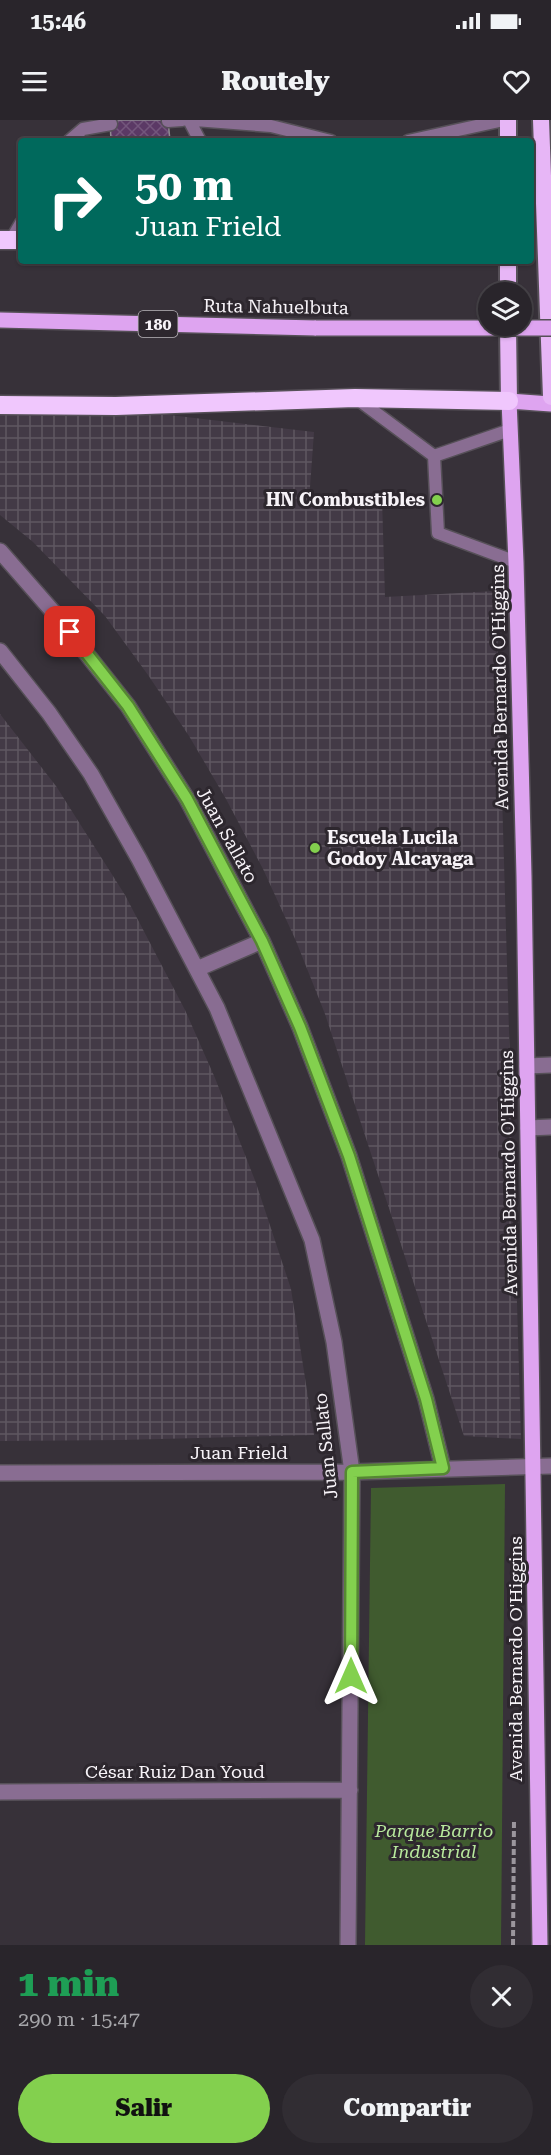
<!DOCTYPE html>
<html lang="es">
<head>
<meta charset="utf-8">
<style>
	body { margin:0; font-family:"Roboto Serif",serif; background:#312d33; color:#f1f3f6; height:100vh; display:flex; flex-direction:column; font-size:22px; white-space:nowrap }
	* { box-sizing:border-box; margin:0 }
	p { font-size:20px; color:#a5a5a9 }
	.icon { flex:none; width:33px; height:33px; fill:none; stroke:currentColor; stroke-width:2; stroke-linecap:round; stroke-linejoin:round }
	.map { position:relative; height:1825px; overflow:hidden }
	.side { display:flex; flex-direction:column; background:#29252b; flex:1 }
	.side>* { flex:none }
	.guide { position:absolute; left:18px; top:18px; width:516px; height:126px; border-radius:6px; box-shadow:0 2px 4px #0004,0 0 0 2px #454247; background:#00695c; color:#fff; overflow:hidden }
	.buttons { position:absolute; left:478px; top:162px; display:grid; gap:12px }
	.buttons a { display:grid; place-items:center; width:54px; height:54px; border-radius:50%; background:#29252b; box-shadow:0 2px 4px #0004,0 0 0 2px #454247; font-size:30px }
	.pin { position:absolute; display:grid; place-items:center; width:51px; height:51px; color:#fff; margin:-26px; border-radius:12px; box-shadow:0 3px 9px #0006 }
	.me { position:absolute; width:66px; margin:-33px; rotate:0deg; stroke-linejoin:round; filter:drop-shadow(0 0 4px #0008) }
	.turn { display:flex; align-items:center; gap:21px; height:126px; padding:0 18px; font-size:27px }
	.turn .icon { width:78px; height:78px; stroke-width:2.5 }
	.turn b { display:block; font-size:42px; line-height:51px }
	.round { display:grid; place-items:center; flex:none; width:63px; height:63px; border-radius:32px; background:#312d33 }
	.overview { display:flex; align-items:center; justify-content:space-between; height:102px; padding:0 18px }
	h1 { font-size:36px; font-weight:800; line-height:45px; color:#1e9e55 }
	.cta { display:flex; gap:12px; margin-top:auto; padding:12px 18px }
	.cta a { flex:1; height:69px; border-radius:36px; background:#83d04e; color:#111; font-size:24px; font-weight:800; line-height:69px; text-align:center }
	.cta a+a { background:#312d33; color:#f1f3f6 }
	.status { display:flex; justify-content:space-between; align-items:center; height:42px; padding:0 30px; background:#29252b; direction:ltr }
	.status svg { height:16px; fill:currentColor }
	header { display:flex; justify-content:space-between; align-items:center; height:78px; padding:0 18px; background:#29252b; font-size:27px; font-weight:800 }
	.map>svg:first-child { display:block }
</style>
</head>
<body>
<div class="status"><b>15:46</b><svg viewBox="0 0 49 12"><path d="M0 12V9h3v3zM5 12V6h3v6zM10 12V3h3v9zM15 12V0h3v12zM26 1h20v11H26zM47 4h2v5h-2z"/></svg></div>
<header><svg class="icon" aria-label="menu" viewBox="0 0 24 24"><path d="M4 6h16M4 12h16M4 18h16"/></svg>Routely<svg class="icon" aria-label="heart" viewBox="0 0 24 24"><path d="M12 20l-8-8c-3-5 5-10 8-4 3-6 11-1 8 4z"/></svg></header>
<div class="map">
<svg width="551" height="1825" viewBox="0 0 551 1825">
	<defs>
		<pattern id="industrial-grid" width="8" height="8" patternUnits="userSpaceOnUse" patternTransform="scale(1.5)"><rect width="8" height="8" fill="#433a46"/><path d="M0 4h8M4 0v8" fill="none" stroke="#5f5761"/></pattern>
		<pattern id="building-cross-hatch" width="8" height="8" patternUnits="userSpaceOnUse" patternTransform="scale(1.5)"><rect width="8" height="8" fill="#5b3965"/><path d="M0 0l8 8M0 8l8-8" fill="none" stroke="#73567c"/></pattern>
	</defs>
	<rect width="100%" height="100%" fill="#373139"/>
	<path fill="url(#industrial-grid)" d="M 0,275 L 314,312 L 309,381 L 382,379 L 385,477 L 496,471 L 521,1319 L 464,1316 L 325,894 L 296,821 L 263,749 L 226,679 L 189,616 L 148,555 L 105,496 L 33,422 L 0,395 Z
		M 0,594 L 56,666 L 125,775 L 185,890 L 215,958 L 256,1063 L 291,1169 L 314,1315 L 121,1320 L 0,1321 Z"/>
	<path fill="#405b2f" d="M 505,1364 L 501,1825 L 365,1825 L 371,1368 Z"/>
	<path fill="url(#building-cross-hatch)" stroke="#8f8991" stroke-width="1.5" d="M 110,0 L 168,0 L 170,21 L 111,21 Z"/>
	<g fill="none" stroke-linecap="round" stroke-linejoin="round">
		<g stroke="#565058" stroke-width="15">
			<path id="service" d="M 189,0 L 200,21
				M 195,0 L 271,6 L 331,21
				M 168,1 L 182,0
				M 69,21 L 83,9 L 111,4
				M 408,21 L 504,0
				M 11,120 L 21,103
				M 356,278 L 434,336 L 438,413 L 516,442
				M 434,336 L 510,310"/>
		</g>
		<g stroke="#565058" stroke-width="18">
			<path id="minor" d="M 0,431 L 55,494 L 128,586 L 187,679 L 262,821 L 300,907 L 349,1036 L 426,1279 L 443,1348
				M 0,531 L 49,593 L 91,654 L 139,739 L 217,888 L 312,1120 L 334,1222 L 352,1352 L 348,1825
				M 197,849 L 262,821
				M 527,946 L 551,945
				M 528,1008 L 551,1007
				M 0,1353 L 352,1352 L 551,1346
				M 0,1672 L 350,1670"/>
		</g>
		<g stroke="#565058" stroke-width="18">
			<path id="primary" d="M 0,200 L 316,208
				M 540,1825 L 524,756 L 516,442 L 509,281 L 551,284"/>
		</g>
		<g stroke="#565058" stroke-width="20">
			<path id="trunk" d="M 541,0 L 551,277
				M 508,21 L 508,0
				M 508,141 L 508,172
				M 508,206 L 509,281"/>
		</g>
		<g stroke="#565058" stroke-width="21">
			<path id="motorway" d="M 0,120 L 21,120
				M 0,285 L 116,286 L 355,278 L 509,281"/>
		</g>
		<path stroke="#9b969d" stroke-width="4" stroke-dasharray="6 3" stroke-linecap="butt" d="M 513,1825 L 514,1700"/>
		<use href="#service" stroke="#896d92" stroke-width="12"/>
		<use href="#minor" stroke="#896d92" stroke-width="15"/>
		<use href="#primary" stroke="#dea4f0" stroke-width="15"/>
		<use href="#trunk" stroke="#e7b6f6" stroke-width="16"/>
		<use href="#motorway" stroke="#f0c7fd" stroke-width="18"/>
		<g stroke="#565058" stroke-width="18" stroke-linecap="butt">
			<path id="primary-bridge" d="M 316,208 L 551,208"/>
		</g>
		<use href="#primary-bridge" stroke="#dea4f0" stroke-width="15"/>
	</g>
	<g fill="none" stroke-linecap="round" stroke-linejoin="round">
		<g stroke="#558733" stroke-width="15">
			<path id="route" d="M 70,512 L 128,586 L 187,679 L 262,821 L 300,907 L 349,1036 L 426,1279 L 443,1348 L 352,1352 L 351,1556"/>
		</g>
		<use href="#route" stroke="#83d04e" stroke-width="10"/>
	</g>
	<g fill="#83d04e" stroke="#2d272e" stroke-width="2">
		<circle cx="437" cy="380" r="6"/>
		<circle cx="315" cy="728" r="6"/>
	</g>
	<g text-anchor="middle" stroke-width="6" stroke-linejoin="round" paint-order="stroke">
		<rect fill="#2d272e" stroke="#bab6bb" stroke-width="1.5" x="138.5" y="191" width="39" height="26" rx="4.5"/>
		<g font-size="16" font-weight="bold" fill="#f7f3f8">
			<text x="158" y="210">180</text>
		</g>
		<g font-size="18" fill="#f7f3f8" stroke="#2d272e">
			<text transform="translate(276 187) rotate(1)" y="6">Ruta Nahuelbuta</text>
			<text transform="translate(500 567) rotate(-91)" y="6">Avenida Bernardo O'Higgins</text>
			<text transform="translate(227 715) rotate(61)" y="6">Juan Sallato</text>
			<text transform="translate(509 1053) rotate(-91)" y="6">Avenida Bernardo O'Higgins</text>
			<text transform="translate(326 1326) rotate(-96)" y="6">Juan Sallato</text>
			<text x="239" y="1339">Juan Frield</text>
			<text transform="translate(516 1539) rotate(-90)" y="6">Avenida Bernardo O'Higgins</text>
			<text x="175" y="1658">César Ruiz Dan Youd</text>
		</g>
		<g font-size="18" font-weight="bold" fill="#f7f3f8" stroke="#2d272e" text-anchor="end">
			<text x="425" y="386">HN Combustibles</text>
			<text x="327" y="724" text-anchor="start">Escuela Lucila<tspan x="327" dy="21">Godoy Alcayaga</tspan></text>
		</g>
		<g font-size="18" font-style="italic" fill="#b8e99d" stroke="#2d272e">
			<text x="434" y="1717">Parque Barrio<tspan x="434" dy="21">Industrial</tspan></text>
		</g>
	</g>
</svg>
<div class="buttons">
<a><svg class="icon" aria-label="layers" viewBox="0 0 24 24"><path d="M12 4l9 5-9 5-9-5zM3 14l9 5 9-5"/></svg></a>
</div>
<div class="pin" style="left:70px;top:512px;background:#d93025"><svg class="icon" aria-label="arrive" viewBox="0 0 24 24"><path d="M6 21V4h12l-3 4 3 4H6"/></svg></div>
<svg class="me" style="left:351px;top:1556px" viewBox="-20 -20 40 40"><path d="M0-17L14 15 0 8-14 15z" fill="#83d04e" stroke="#fff" stroke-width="4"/></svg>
<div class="guide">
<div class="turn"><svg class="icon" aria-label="right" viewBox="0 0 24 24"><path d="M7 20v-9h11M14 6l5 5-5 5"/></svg><div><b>50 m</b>Juan Frield</div></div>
</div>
</div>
<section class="side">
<div class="overview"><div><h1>1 min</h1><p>290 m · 15:47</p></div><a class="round"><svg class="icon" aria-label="close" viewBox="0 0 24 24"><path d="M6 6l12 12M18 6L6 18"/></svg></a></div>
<div class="cta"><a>Salir</a><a>Compartir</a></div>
</section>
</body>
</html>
